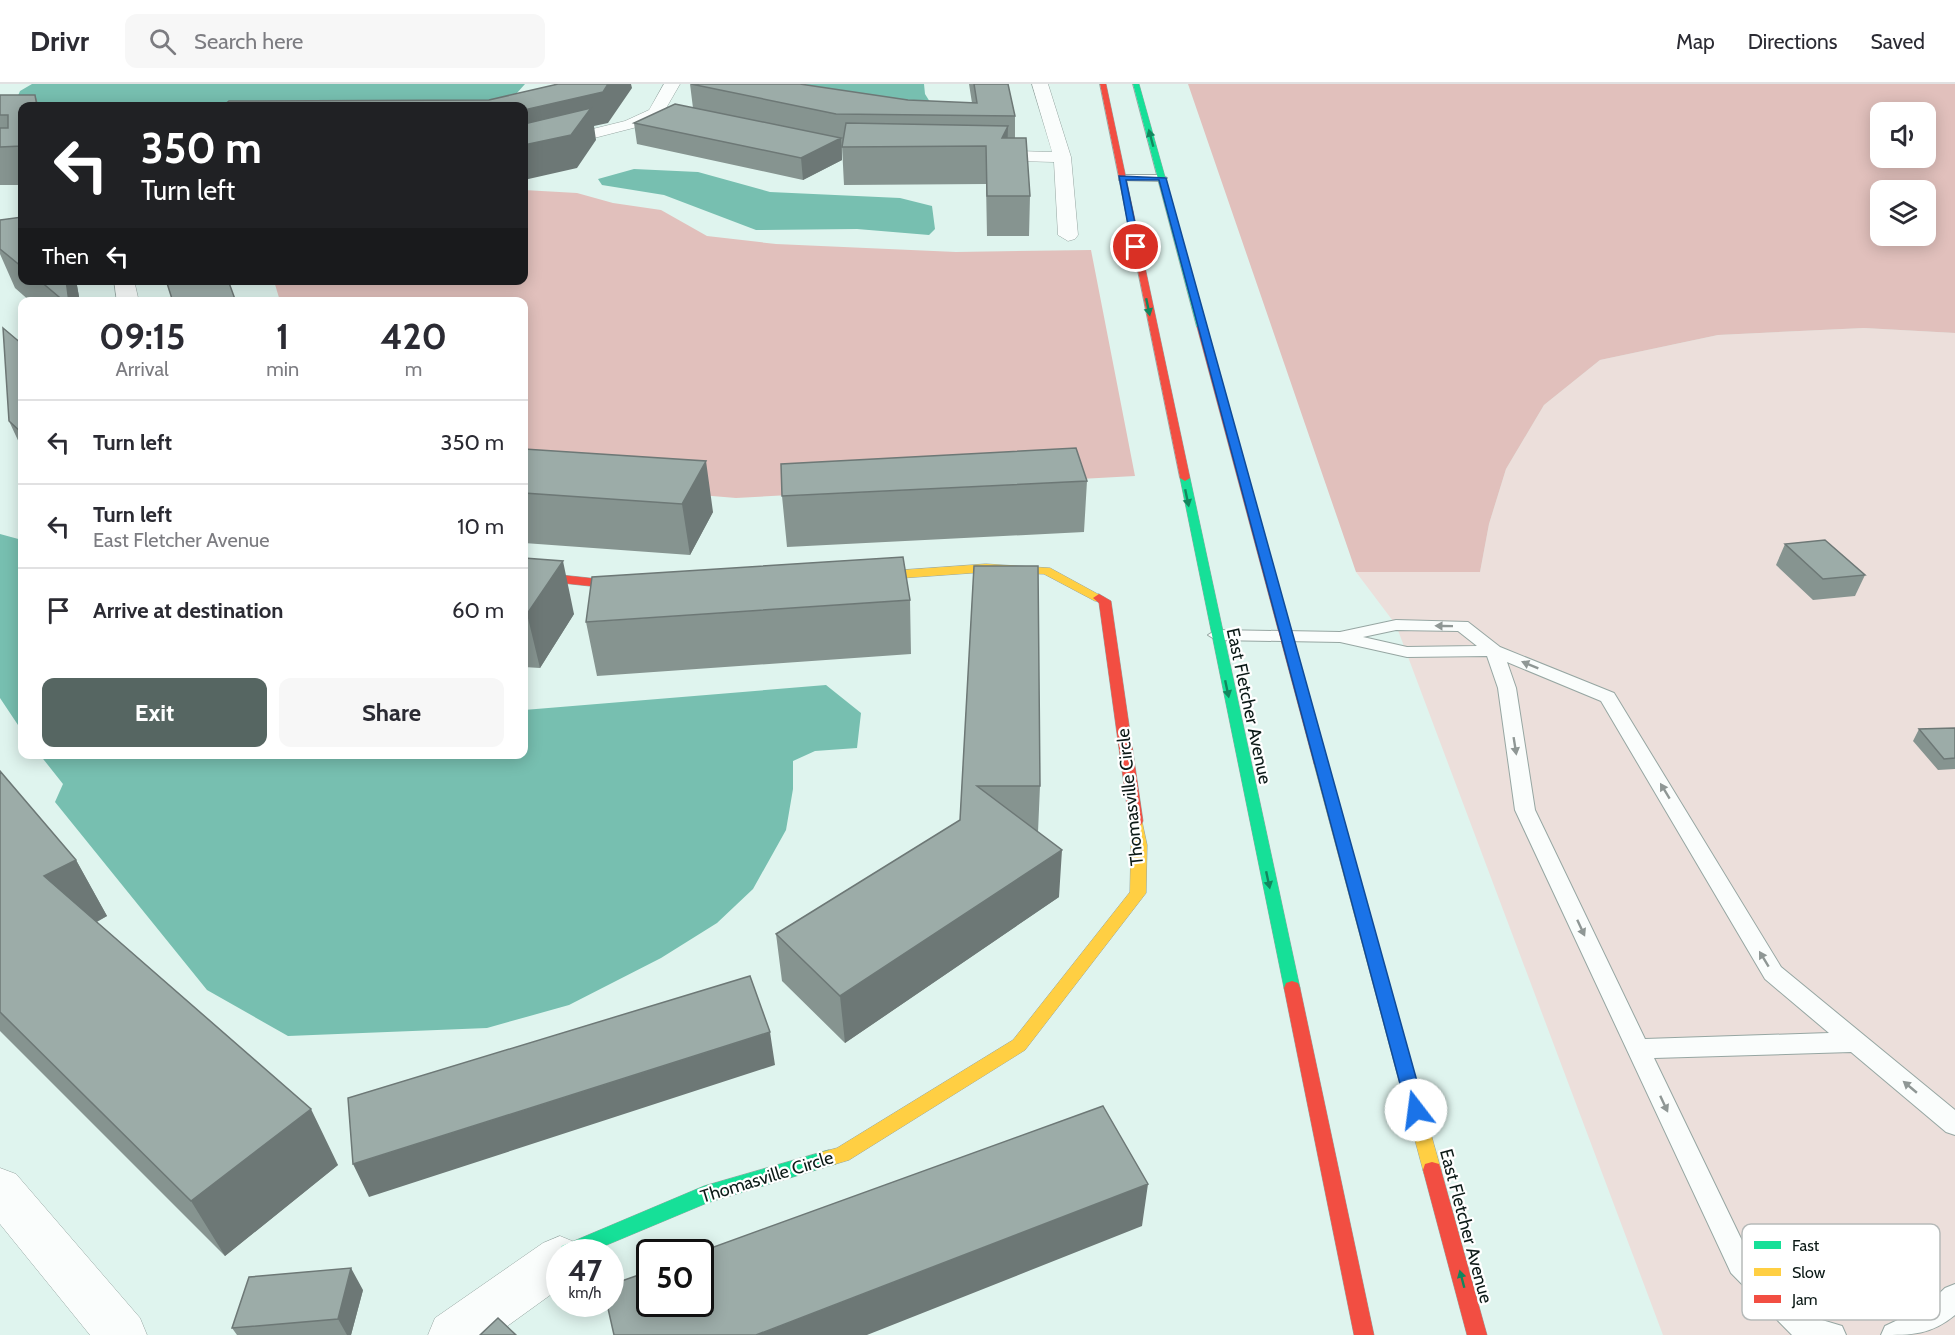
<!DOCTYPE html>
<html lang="en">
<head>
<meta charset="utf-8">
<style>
	body { margin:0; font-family:Cabin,sans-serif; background:#f7f7f7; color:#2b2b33; height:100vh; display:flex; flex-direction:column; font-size:22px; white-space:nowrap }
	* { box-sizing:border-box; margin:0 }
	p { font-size:20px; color:#7c7c81 }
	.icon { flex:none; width:33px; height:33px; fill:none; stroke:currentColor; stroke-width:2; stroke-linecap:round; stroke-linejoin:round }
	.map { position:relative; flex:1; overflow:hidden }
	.side { position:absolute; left:18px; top:213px; width:510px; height:462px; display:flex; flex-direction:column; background:#fff; border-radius:12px; box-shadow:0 3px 15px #0003 }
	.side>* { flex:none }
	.guide { position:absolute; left:18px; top:18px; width:510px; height:183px; border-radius:12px; box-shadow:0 3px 15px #0003; background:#202124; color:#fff; overflow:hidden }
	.tools { position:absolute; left:1870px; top:18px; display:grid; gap:12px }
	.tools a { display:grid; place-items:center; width:66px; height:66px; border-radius:12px; background:#fff; box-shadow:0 3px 15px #0003; font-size:30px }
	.speed { position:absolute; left:546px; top:1155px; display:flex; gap:12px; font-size:30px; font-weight:700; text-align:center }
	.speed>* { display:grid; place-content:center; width:78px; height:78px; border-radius:50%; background:#fff; box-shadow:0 3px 15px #0003; line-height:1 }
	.speed small { font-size:15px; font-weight:400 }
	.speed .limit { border:3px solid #111; border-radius:9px; background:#fff; color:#111 }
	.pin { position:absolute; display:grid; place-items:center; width:51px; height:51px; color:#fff; margin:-26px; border:3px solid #fff; border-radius:50%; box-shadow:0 2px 6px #0007 }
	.me { position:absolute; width:66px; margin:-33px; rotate:345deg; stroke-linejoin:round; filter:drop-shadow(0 0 4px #0008) }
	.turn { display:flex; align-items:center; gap:21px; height:126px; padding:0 24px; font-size:27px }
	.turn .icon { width:78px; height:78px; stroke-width:2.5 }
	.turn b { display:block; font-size:42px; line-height:51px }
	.then { display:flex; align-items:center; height:57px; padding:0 24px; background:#0003; gap:12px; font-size:22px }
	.eta { display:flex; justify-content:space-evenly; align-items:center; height:102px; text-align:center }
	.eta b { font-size:36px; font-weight:700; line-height:42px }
	.action { display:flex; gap:12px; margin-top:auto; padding:12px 24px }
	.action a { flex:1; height:69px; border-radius:12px; background:#566662; color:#fff; font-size:24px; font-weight:700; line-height:69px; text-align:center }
	.action a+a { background:#f7f7f7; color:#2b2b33 }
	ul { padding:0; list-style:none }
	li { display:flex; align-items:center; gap:18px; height:84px; padding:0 24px; border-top:2px solid #e1e1e2 }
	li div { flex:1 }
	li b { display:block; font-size:22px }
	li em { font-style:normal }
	header { display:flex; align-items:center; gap:36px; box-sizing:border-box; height:84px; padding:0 30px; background:#fff; border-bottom:2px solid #e1e1e2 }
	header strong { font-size:28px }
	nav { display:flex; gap:33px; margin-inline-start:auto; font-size:21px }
	.search { width:420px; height:54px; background:#f7f7f7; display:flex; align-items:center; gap:15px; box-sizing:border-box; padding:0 21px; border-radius:12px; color:#7c7c81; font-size:22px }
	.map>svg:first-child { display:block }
</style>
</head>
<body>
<header>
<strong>Drivr</strong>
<div class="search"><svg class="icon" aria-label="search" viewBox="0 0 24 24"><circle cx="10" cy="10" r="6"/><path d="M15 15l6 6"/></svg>Search here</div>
<nav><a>Map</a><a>Directions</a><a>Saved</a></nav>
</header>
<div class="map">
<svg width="1955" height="1251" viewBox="0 0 1955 1251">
	<rect width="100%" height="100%" fill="#dff4ee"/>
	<path fill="#ecdfdb" d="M 1864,244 L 1955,249 L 1955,1251 L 1663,1251 L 1396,541 L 1356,488 L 1480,488 L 1489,440 L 1506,385 L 1544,321 L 1600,276 L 1718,251 Z"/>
	<path fill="#e1c0bc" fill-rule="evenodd" d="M 1188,0 L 1955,0 L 1955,249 L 1864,244 L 1718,251 L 1600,276 L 1544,321 L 1506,385 L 1489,440 L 1480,488 L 1356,488 ZM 1881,28 L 1926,28 L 1926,74 L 1881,74 ZM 1881,106 L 1926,106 L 1926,152 L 1881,152 Z
		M 524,106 L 577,109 L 613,119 L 661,126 L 707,152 L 776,160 L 956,168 L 1091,166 L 1135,392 L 736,414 L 556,399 L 524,387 L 524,218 L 280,217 L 274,197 L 524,196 Z"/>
	<path fill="#77bfb0" d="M 32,0 L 525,0 L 508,19 L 496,22 L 22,22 L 17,14 L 20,7 Z
		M 802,0 L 924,0 L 925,10 L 930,18 L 804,9 Z
		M 634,85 L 698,88 L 770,108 L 900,114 L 932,122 L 935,145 L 929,151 L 857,145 L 756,146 L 664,111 L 602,101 L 598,95 Z
		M 0,450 L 22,456 L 22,647 L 0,614 Z
		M 826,601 L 861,629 L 857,664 L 815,667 L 793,677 L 793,705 L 786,746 L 753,805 L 717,839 L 661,874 L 569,921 L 487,944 L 288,952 L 207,906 L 55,718 L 63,700 L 40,671 L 524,670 L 524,626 Z"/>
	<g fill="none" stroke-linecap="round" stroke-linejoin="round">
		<g stroke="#96a6a2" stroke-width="2">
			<path id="lane" d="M 1122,91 L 1162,91 L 1167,94 L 1162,97 L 1119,96 L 1119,92 Z
				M 1396,536 L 1468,538 L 1500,563 L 1614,609 L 1781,883 L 1955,1026 L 1955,1051 L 1946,1048 L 1851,968 L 1654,974 L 1749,1171 L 1812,1233 L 1842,1242 L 1846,1251 L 1792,1251 L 1731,1189 L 1515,726 L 1498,604 L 1487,572 L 1407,573 L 1340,558 L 1216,556 L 1208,551 L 1216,546 L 1340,548 ZM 1396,546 L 1458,547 L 1477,562 L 1407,563 L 1363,553 ZM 1507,578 L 1601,617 L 1765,895 L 1829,949 L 1645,955 L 1535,726 L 1516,604 Z
				M 1955,1200 L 1955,1231 C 1931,1251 1912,1251 1881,1251 L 1885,1242 L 1925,1223 L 1945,1204 Z"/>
		</g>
		<g stroke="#96a6a2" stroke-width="1">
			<path id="street" d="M 664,0 L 680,0 L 665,26 L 706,36 L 708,39 L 706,42 L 700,44 L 657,34 L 637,43 L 524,72 L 524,62 L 625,37 L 649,26 Z
				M 1032,0 L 1048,0 L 1071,73 L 1078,151 L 1075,155 L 1068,157 L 1058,151 L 1054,78 L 983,76 L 974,71 L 983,66 L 1052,68 Z
				M 114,196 L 134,196 L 139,218 L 117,218 Z
				M 0,1084 L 16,1090 L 140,1234 L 147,1251 L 90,1251 L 0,1140 Z
				M 560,1152 L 577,1159 L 581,1168 L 560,1168 L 560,1204 L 495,1251 L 428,1251 L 435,1234 L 543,1159 Z"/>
		</g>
		<g stroke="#96a6a2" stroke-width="1">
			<path id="fast" d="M 1133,0 L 1139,0 L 1207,243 L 1205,245 L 1197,243 Z
				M 1185,391 L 1190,394 L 1300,904 L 1298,909 L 1292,911 L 1286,909 L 1284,904 L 1180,394 Z
				M 829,1066 L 836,1068 L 838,1074 L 836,1080 L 707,1119 L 590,1168 L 559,1168 L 562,1162 L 704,1102 Z"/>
		</g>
		<g stroke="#96a6a2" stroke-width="1">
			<path id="slow" d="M 986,480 L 1050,484 L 1105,514 L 1103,517 L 1095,517 L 1044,490 L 986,488 L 861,497 L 855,493 L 861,489 Z
				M 1321,675 L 1328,680 L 1441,1086 L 1439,1092 L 1432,1094 L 1425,1092 L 1423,1086 L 1314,680 Z
				M 1136,732 L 1141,733 L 1147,761 L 1146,809 L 1025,966 L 849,1076 L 829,1082 L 822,1080 L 820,1074 L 822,1068 L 837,1064 L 1013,956 L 1130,808 L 1131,761 L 1129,737 L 1131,733 Z"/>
		</g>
		<g stroke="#96a6a2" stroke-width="1">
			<path id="jam" d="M 1100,0 L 1106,0 L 1190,394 L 1185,397 L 1180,394 Z
				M 1202,240 L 1207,243 L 1328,680 L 1326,683 L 1321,685 L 1314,680 L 1197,243 Z
				M 524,487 L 636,499 L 642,503 L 636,507 L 524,495 Z
				M 1099,510 L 1111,517 L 1143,737 L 1141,741 L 1131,741 L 1129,737 L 1099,519 L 1093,514 Z
				M 1292,897 L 1298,899 L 1300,904 L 1374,1251 L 1354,1251 L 1284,904 L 1286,899 Z
				M 1432,1078 L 1439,1080 L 1441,1086 L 1487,1251 L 1467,1251 L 1423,1086 L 1425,1080 Z"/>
		</g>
		<use href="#lane" fill="#fafdfc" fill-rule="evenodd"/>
		<use href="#street" fill="#fafdfc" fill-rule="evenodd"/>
		<use href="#fast" fill="#16e098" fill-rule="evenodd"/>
		<use href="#slow" fill="#ffcf43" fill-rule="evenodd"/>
		<use href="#jam" fill="#f24e42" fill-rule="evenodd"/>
	</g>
	<path fill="#869490" d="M 690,0 L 908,16 L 972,19 L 969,0 L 1008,0 L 1015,32 L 1015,54 L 1030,112 L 1029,152 L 987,152 L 986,100 L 844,101 L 842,62 L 842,76 L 803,96 L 637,60 L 634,39 L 693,24 Z
		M 0,11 L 35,11 L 39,22 L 22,22 L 22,101 L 0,101 Z
		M 22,133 L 22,196 L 76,196 L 80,218 L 31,218 L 15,204 L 0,170 L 0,136 Z
		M 22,260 L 22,365 L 9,337 Z
		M 524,365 L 713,428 L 690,471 L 524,459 Z
		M 1087,397 L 1084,448 L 787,463 L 782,412 Z
		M 1785,460 L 1865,491 L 1855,512 L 1813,516 L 1776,481 Z
		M 524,474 L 574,530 L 540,584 L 524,583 Z
		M 974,482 L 1040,702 L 1038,748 L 1059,813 L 845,959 L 782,897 L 776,850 L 960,736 Z
		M 910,516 L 911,570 L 597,592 L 586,538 Z
		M 1955,644 L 1955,685 L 1938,686 L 1913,657 L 1919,645 Z
		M 0,687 L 76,776 L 107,832 L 97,838 L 338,1081 L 225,1172 L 0,947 Z
		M 363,1206 L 351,1251 L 237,1251 L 232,1244 Z"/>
	<path fill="#6d7876" d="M 608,0 L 631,0 L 632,4 L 608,39 L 594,42 L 596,56 L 577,84 L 524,96 L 524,26 Z
		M 1008,42 L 1007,79 L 1002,54 Z
		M 841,54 L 842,76 L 803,96 L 801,74 Z
		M 66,196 L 76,196 L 80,218 L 69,218 Z
		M 706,377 L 713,428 L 690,471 L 682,420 Z
		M 563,477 L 574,530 L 540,584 L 527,530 Z
		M 1062,766 L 1059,813 L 845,959 L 840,912 Z
		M 76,776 L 107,832 L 77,848 L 44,792 Z
		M 770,948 L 775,981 L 369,1113 L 353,1080 Z
		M 311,1025 L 338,1081 L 225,1172 L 191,1117 Z
		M 1148,1100 L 1142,1142 L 867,1251 L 756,1251 Z
		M 351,1184 L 363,1206 L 351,1251 L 347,1251 L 338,1235 Z"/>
	<path fill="#9caca8" stroke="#6d7876" stroke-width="1.5" d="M 558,0 L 608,0 L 603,8 L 524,26 L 524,22 L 223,22 L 229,17 L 489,16 Z
		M 691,0 L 800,0 L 908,16 L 977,19 L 974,0 L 1008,0 L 1015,32 L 836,30 Z
		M 0,11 L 35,11 L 37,22 L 22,22 L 22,62 L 0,63 L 0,44 L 8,44 L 8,31 L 0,31 Z
		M 675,20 L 841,54 L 801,74 L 634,39 Z
		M 591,24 L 571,51 L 524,61 L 524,40 Z
		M 846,39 L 1008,42 L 1002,54 L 1026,54 L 1030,112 L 987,112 L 986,62 L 842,63 Z
		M 22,133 L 22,183 L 0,165 L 0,136 Z
		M 39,196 L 66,196 L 69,218 L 65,218 Z
		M 166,196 L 228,196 L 236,218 L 173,218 Z
		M 3,244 L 22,260 L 22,349 L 9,337 Z
		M 1076,364 L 1087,397 L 782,412 L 781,380 Z
		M 524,365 L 706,377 L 682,420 L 524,409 Z
		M 1825,456 L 1865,491 L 1823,495 L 1785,460 Z
		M 903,473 L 910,516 L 586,538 L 592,493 Z
		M 524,474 L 563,477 L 527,530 L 524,530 Z
		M 974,482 L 1038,482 L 1040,702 L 977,702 L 1062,766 L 840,912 L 776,850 L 960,736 Z
		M 1955,644 L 1955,674 L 1944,675 L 1919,645 Z
		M 0,687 L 76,776 L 44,792 L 311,1025 L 191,1117 L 0,928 Z
		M 750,892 L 770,948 L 353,1080 L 348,1014 Z
		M 1103,1022 L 1148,1100 L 756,1251 L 614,1251 L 607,1220 L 610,1220 L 610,1201 L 650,1187 L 650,1220 L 700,1220 L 700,1168 Z
		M 351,1184 L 338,1235 L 232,1244 L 249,1193 Z
		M 498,1234 L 516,1251 L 480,1251 Z"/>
	<defs><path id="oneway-solid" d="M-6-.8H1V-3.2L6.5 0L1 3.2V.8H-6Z" transform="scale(1.5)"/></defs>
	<g fill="#12875e">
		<use href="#oneway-solid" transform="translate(1151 54) rotate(-105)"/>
		<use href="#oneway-solid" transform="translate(1148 223) rotate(78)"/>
		<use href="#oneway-solid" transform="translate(1187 414) rotate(78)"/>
		<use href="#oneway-solid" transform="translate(1227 605) rotate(78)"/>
		<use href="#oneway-solid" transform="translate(1268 796) rotate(78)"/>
		<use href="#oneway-solid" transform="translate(1462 1195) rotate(-105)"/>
	</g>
	<g fill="#8f9795">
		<use href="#oneway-solid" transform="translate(1444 542) rotate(-179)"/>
		<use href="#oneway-solid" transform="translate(1530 581) rotate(-158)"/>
		<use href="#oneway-solid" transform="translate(1515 662) rotate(81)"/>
		<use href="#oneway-solid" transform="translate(1665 707) rotate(-121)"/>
		<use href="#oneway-solid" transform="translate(1581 844) rotate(65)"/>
		<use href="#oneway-solid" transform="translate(1764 875) rotate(-121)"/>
		<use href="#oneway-solid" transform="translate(1910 1003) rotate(-140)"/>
		<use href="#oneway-solid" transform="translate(1664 1020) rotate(65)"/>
	</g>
	<path fill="#1a73e8" stroke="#114b97" stroke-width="1.5" d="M 1119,92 L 1166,94 L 1425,1026 L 1422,1031 L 1416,1033 L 1410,1031 L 1407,1026 L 1159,96 L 1126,96 L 1140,163 L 1136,165 L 1132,163 Z"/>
	<g text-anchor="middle" stroke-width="4.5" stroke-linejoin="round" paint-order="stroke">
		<g font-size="18" fill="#0c1a17" stroke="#fff">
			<text transform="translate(1249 622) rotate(78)" y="6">East Fletcher Avenue</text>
			<text transform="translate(1130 713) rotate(-96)" y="6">Thomasville Circle</text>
			<text transform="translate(767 1093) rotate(-17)" y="6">Thomasville Circle</text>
			<text transform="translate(1466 1142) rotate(75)" y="6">East Fletcher Avenue</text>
		</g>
	</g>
	<rect x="1742" y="1140" width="198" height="96" rx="9" fill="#fff" stroke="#b6bab9" stroke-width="1.5"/>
	<rect x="1754" y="1157" width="27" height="8" fill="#16e098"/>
	<rect x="1754" y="1184" width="27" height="8" fill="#ffcf43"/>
	<rect x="1754" y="1211" width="27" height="8" fill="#f24e42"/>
	<g font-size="16" fill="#0c1a17">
		<text x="1792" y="1167">Fast</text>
		<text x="1792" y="1194">Slow</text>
		<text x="1792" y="1221">Jam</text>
	</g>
</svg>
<div class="tools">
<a><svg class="icon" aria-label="sound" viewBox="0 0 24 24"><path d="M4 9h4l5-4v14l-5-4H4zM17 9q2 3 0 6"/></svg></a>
<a><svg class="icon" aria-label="layers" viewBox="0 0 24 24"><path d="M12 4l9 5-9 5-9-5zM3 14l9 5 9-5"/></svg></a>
</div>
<div class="speed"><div>47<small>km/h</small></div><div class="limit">50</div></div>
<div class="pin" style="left:1136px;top:163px;background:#d93025"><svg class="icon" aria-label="arrive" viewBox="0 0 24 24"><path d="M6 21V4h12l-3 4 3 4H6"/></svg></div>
<svg class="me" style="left:1416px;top:1026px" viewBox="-20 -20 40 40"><circle r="19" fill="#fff"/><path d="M0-13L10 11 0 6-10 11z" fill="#1a73e8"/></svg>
<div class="guide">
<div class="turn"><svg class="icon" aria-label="left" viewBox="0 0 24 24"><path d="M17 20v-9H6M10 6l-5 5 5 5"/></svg><div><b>350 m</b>Turn left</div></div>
<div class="then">Then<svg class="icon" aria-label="left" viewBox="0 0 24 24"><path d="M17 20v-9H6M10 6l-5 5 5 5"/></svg></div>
</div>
<section class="side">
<div class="eta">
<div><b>09:15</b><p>Arrival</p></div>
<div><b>1</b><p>min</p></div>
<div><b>420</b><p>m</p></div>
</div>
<ul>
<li><svg class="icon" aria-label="left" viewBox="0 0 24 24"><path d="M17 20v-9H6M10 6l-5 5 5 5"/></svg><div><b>Turn left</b></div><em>350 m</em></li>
<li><svg class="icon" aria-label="left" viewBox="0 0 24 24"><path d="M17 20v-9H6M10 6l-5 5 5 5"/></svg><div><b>Turn left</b><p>East Fletcher Avenue</p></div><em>10 m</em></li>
<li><svg class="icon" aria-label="arrive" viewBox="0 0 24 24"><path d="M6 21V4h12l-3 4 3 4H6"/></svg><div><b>Arrive at destination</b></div><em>60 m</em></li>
</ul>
<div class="action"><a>Exit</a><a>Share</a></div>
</section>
</div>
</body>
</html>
